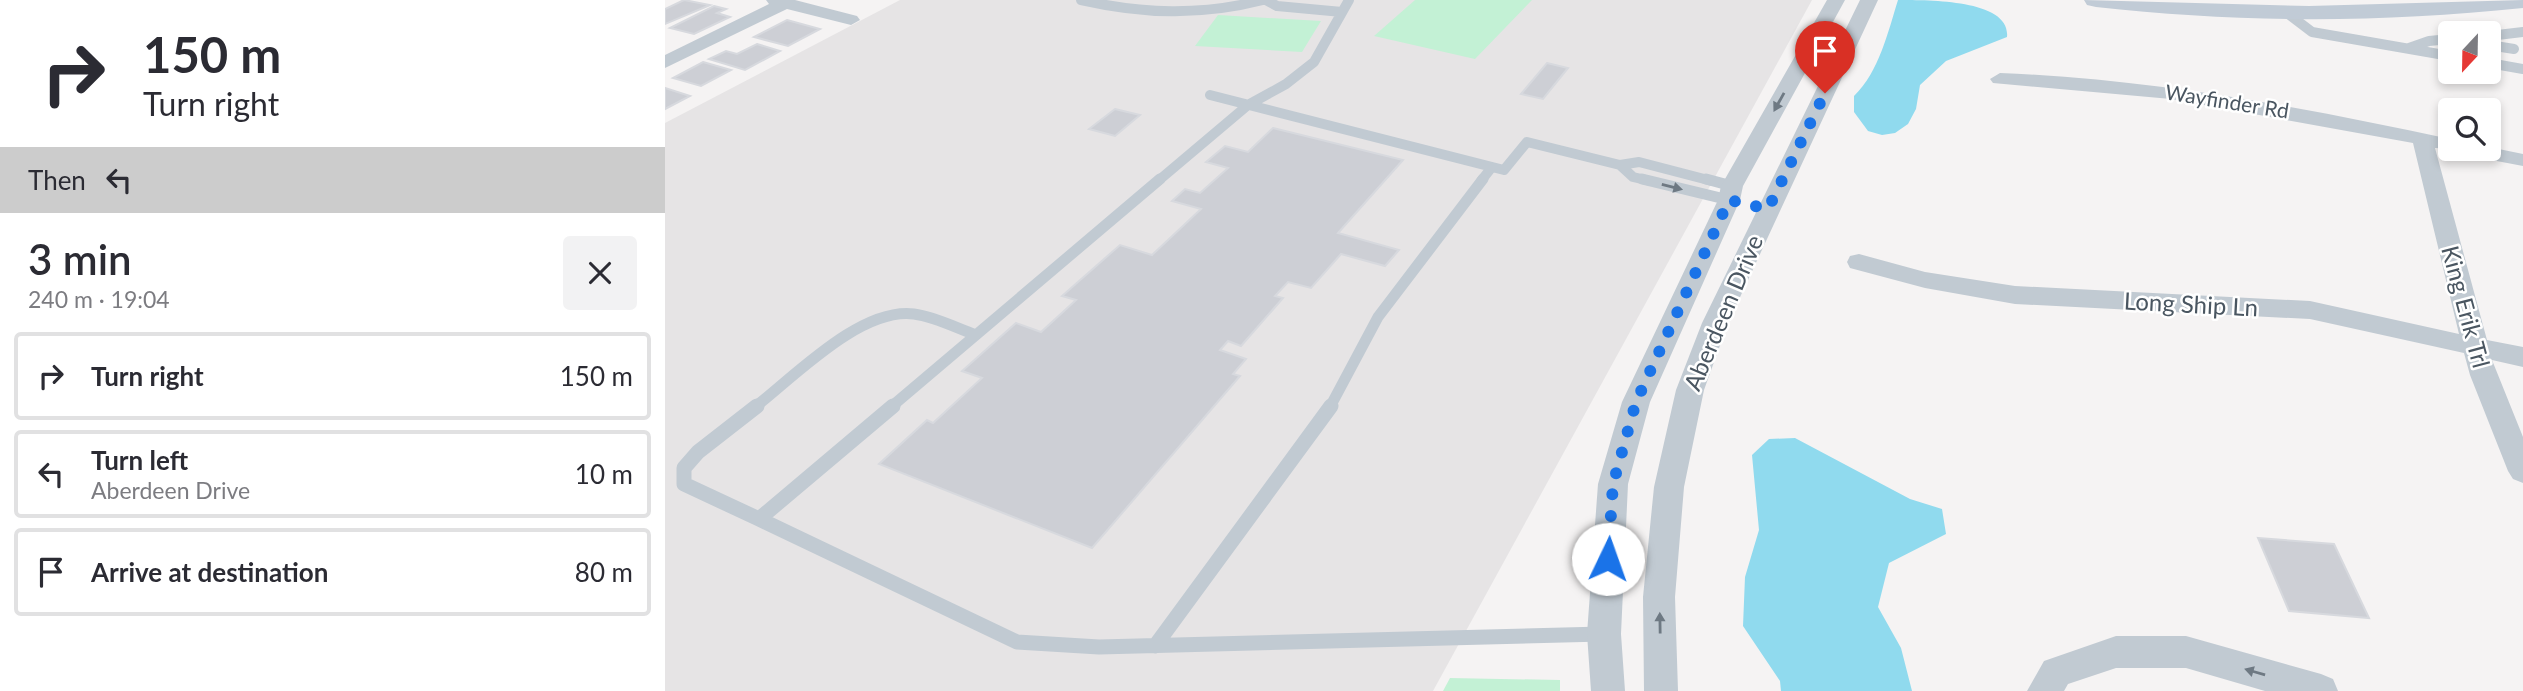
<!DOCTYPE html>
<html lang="en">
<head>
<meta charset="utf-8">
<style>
	body { margin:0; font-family:Lato,sans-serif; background:#f2f2f3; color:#2b2b33; height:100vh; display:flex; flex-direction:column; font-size:26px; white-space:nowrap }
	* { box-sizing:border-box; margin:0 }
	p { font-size:23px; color:#7c7c81 }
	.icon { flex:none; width:38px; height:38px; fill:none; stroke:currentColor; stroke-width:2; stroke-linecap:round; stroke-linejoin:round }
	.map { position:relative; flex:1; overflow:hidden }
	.panel { display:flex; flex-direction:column; background:#fff; width:665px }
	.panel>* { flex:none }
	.hud { background:#fff; color:#2b2b33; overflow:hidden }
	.needle { width:46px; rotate:202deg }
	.buttons { position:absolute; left:1773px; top:21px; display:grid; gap:14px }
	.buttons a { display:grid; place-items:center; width:63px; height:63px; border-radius:7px; background:#fff; box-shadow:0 4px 10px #0003; font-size:35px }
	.pin { position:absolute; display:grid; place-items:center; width:60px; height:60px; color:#fff; margin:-72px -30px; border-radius:50% 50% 50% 0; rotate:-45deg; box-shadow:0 0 7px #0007 }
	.pin .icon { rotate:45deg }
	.me { position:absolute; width:77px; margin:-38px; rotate:3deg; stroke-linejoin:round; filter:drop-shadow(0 0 5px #0008) }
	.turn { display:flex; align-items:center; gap:24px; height:147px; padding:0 28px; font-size:32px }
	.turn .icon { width:91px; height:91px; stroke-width:2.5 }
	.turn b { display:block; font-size:49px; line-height:60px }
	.then { display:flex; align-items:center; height:66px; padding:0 28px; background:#0003; gap:14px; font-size:26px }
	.round { display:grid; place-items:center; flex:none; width:74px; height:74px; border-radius:7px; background:#f2f2f3 }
	.head { display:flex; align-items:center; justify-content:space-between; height:119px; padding:0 28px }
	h1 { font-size:42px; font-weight:600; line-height:52px }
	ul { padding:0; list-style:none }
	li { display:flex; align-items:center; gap:21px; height:88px; margin:0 14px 10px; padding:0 14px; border:4px solid #e1e1e2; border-radius:7px }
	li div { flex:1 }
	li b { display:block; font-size:26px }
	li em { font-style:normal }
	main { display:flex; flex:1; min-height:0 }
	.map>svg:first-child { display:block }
</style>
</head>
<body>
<main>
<section class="panel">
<div class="hud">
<div class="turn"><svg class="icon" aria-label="right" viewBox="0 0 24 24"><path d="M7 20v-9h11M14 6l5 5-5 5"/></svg><div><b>150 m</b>Turn right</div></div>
<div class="then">Then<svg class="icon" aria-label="left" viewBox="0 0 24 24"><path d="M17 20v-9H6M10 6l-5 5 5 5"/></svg></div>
</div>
<div class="head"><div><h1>3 min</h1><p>240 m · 19:04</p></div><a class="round"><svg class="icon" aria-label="close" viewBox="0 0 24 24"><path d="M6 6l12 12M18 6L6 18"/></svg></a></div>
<ul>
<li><svg class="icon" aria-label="right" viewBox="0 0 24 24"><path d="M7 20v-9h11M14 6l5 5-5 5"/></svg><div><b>Turn right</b></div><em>150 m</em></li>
<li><svg class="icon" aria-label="left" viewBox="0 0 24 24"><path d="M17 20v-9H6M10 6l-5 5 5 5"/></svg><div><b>Turn left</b><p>Aberdeen Drive</p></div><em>10 m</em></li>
<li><svg class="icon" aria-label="arrive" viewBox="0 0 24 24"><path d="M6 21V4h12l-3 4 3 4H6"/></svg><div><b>Arrive at destination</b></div><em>80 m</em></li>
</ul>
</section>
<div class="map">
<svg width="1858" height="691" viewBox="0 0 1858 691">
	<rect width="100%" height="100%" fill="#f5f3f3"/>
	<path fill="#e6e4e5" d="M 235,0 L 1147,0 L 768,691 L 0,691 L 0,123 Z"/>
	<path fill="#c3f1d5" d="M 750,0 L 867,0 L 810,59 L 709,36 Z
		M 553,15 L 656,21 L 637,52 L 530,46 Z
		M 785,678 L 895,680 L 895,691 L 778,691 Z"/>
	<path fill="#90daee" d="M 1233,0 C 1267,0 1346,0 1342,37 L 1281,61 L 1255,85 L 1251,109 L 1243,124 L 1230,133 L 1217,135 L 1203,131 L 1189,112 L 1189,96 C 1214,72 1223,32 1233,0 Z
		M 1130,438 L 1245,499 L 1277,509 L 1281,534 L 1224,563 L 1213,607 L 1236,648 L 1247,691 L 1116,691 L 1115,681 L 1078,626 L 1080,577 L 1094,530 L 1087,455 L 1104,439 Z"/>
	<path fill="#cdcfd5" stroke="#d7d9de" stroke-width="2" d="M 19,0 L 45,5 L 0,24 L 0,9 Z
		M 49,6 L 61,9 L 52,13 L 65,17 L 29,34 L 5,28 Z
		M 122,20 L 155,29 L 123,46 L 89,37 Z
		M 92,44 L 115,51 L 80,70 L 44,59 L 61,51 L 72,54 Z
		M 38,62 L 66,70 L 36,86 L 8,78 Z
		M 882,63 L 903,68 L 878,99 L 856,94 Z
		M 0,88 L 25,96 L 0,109 Z
		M 450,109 L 475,115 L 450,136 L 424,129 Z
		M 608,128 L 738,160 L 673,233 L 734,250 L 720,266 L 676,254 L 646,288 L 623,282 L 610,296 L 618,298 L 576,346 L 563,341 L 555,350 L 581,359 L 568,374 L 575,376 L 427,548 L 214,464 L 262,420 L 268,423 L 317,378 L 297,371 L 351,323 L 376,332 L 411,300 L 397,296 L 455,245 L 487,255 L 536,209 L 507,201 L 520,189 L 535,193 L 563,168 L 541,162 L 560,146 L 583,152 Z
		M 1593,538 L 1669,544 L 1704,618 L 1624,611 Z"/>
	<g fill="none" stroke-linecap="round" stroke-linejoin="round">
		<path stroke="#c1cad2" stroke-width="10" d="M 416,0 C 478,14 536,16 598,0
			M 601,0 L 612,6 L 677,12
			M 1622,13 L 1647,32 L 1785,56
			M 1824,36 L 1858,32
			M 1824,45 L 1849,49
			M 1744,48 L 1764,41 L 1785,39
			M 1824,63 L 1858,69
			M 545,95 L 839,170 L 862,142 L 955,165 L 974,162 L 1047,181
			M 955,165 L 968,177 L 985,181
			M 493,181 L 583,105 L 621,84 L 649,62 L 684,0
			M 816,181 L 827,167"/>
		<path stroke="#c1cad2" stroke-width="11" d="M 977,179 L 1064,200
			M 1041,179 L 1067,186
			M 90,407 C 130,376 196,307 249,314 C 271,317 291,328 311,335
			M 226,407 L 495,179
			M 665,407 L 713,317 L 818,179"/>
		<path stroke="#c1cad2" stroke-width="15" d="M 92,406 L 33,452 L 19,468 L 19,484 L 94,519
			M 228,406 L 94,519 L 352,642 L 434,647 L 938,634
			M 490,646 L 666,406"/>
		<path fill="#c1cad2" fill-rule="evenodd" d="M 101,0 L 130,0 L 192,16 L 195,20 L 186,25 L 122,9 L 0,68 L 0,55 L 104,4 Z
			M 1162,0 L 1180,0 L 1078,186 L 1075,200 L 985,402 L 963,484 L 956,634 L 960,691 L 926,691 L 922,634 L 933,484 L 957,402 L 1053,200 L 1056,186 Z
			M 1195,0 L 1213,0 L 1063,323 L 1039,390 L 1019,487 L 1010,597 L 1013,691 L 979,691 L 978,597 L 989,487 L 1011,390 L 1037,323 Z
			M 1335,73 C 1488,79 1636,107 1785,139 L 1785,149 L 1824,147 L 1858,154 L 1858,166 L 1795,154 L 1793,149 L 1770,148 L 1822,340 L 1858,347 L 1858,367 L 1827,360 L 1858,437 L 1858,483 L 1848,479 L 1843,471 L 1805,375 L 1799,353 L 1645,319 L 1350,304 L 1260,288 L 1185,268 L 1182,262 L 1185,256 L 1194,254 L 1260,272 L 1350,286 L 1645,301 L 1794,334 L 1748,143 L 1506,99 L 1328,83 L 1325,79 Z
			M 1451,636 L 1521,636 L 1656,674 L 1668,679 L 1673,691 L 1600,691 L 1521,668 L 1451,668 L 1403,684 L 1399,691 L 1362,691 L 1379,661 Z"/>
		<path fill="#c1cbd6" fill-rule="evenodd" d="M 1419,0 L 1644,6 L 1858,0 L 1858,8 C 1715,23 1574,23 1431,7 L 1422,5 Z"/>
	</g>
	<defs><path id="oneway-solid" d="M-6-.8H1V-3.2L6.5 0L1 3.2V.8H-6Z" transform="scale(1.75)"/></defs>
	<g fill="#6e7983">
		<use href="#oneway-solid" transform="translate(1114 102) rotate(119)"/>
		<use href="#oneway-solid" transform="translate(1007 187) rotate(14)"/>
		<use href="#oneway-solid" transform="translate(995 623) rotate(-91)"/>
		<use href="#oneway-solid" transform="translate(1590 672) rotate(-164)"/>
	</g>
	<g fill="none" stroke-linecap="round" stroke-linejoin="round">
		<path stroke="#1a73e8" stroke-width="12" stroke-dasharray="0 21.6" d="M 943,559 L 948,484 L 971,402 L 1064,200 L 1103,209 L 1160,93"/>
	</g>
	<g text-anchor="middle" stroke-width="5" stroke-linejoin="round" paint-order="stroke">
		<g font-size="21" fill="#4a5661" stroke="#fff">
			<text transform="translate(1562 102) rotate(9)" y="7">Wayfinder Rd</text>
		</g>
		<g font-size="24" fill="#4a5661" stroke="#fff">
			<text transform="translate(1526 305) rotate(3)" y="8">Long Ship Ln</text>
			<text transform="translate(1800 307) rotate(75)" y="8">King Erik Trl</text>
			<text transform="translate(1059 313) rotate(-67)" y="8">Aberdeen Drive</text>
		</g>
	</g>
</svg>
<div class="buttons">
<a><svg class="needle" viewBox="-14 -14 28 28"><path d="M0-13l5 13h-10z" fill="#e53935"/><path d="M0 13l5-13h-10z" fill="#7c7c81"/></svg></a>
<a><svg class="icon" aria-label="search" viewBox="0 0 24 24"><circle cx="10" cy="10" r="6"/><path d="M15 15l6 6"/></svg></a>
</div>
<div class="pin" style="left:1160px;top:93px;background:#d93025"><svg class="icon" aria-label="arrive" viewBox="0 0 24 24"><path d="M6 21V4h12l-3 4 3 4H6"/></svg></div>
<svg class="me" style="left:943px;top:559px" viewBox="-20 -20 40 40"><circle r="19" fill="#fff"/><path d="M0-13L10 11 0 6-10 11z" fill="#1a73e8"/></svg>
</div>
</main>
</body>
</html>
